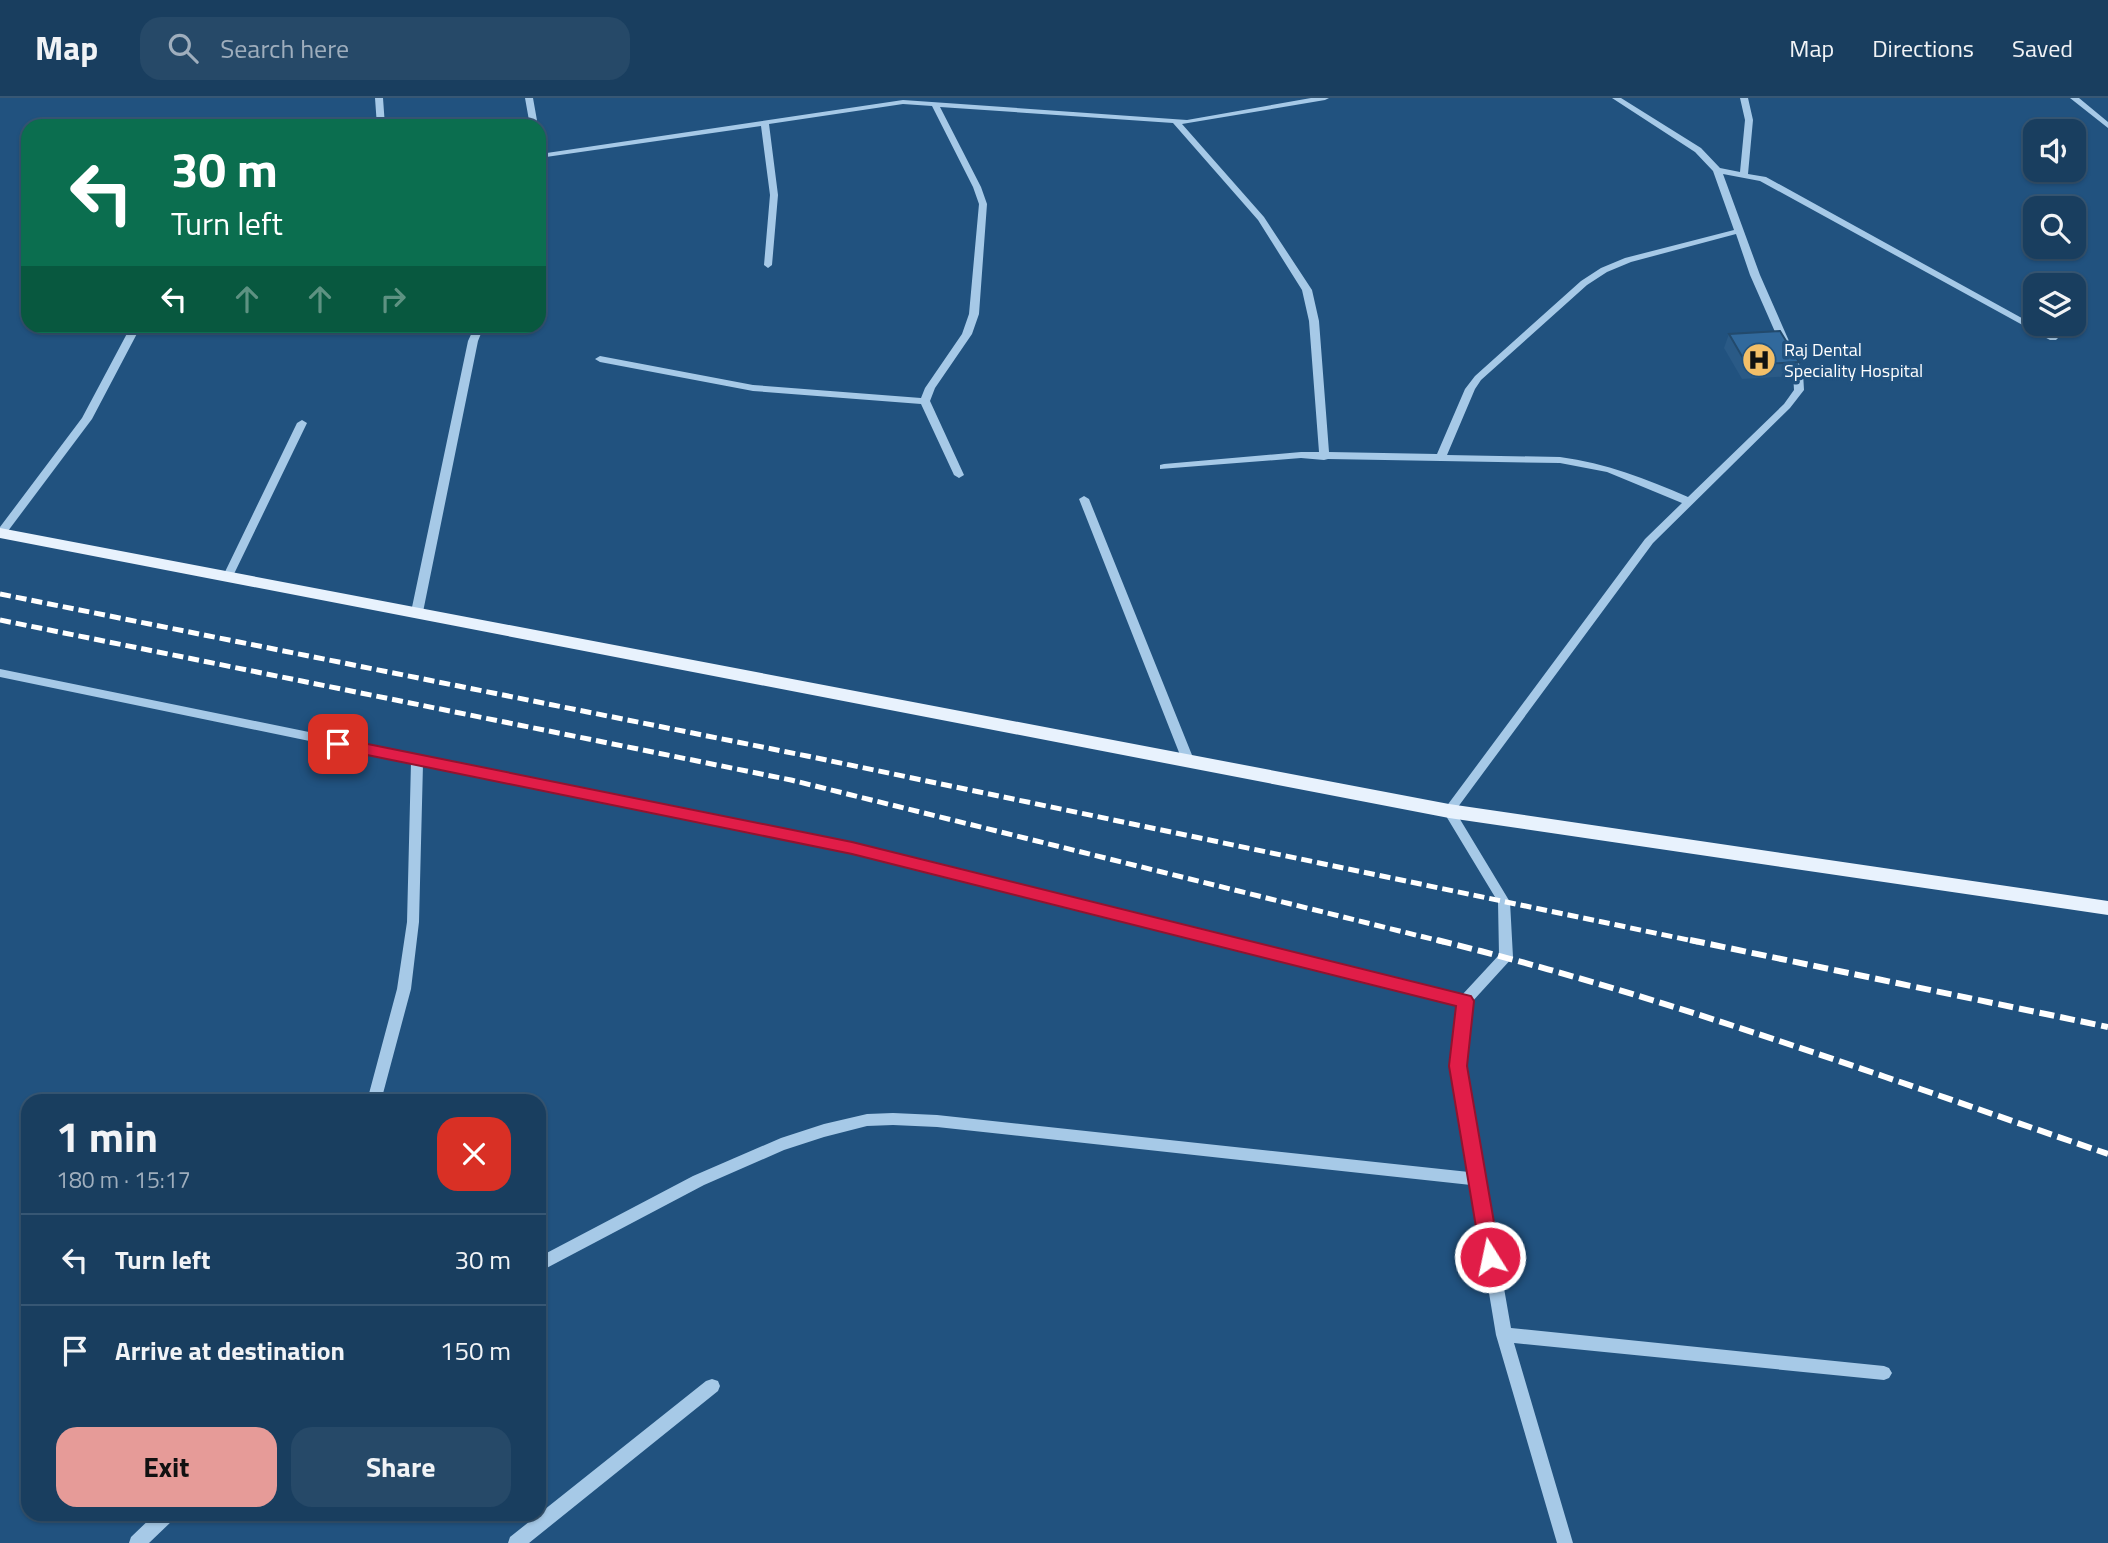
<!DOCTYPE html>
<html lang="en">
<head>
<meta charset="utf-8">
<style>
	body { margin:0; font-family:"Titillium Web",sans-serif; background:#264968; color:#f1f3f6; height:100vh; display:flex; flex-direction:column; font-size:26px; white-space:nowrap }
	* { box-sizing:border-box; margin:0 }
	p { font-size:23px; color:#9faebd }
	.icon { flex:none; width:38px; height:38px; fill:none; stroke:currentColor; stroke-width:2; stroke-linecap:round; stroke-linejoin:round }
	.map { position:relative; flex:1; overflow:hidden }
	.panel { position:absolute; left:21px; top:996px; width:525px; height:427px; display:flex; flex-direction:column; background:#193e5f; border-radius:21px; box-shadow:0 2px 5px #0004,0 0 0 2px #375774 }
	.panel>* { flex:none }
	.guide { position:absolute; left:21px; top:21px; width:525px; height:214px; border-radius:21px; box-shadow:0 2px 5px #0004,0 0 0 2px #375774; background:#0b6e4f; color:#fff; overflow:hidden }
	.controls { position:absolute; left:2023px; top:21px; display:grid; gap:14px }
	.controls a { display:grid; place-items:center; width:63px; height:63px; border-radius:14px; background:#193e5f; box-shadow:0 2px 5px #0004,0 0 0 2px #375774; font-size:35px }
	.pin { position:absolute; display:grid; place-items:center; width:60px; height:60px; color:#fff; margin:-30px; border-radius:14px; box-shadow:0 4px 10px #0006 }
	.me { position:absolute; width:77px; margin:-38px; rotate:350deg; stroke-linejoin:round; filter:drop-shadow(0 0 5px #0008) }
	.turn { display:flex; align-items:center; gap:24px; height:147px; padding:0 35px; font-size:32px }
	.turn .icon { width:91px; height:91px; stroke-width:2.5 }
	.turn b { display:block; font-size:49px; line-height:60px }
	.lanes { display:flex; align-items:center; height:66px; padding:0 35px; background:#0003; justify-content:center; gap:35px; direction:ltr }
	.lanes .off { opacity:.35 }
	.round { display:grid; place-items:center; flex:none; width:74px; height:74px; border-radius:21px; background:#264968 }
	.head { display:flex; align-items:center; justify-content:space-between; height:119px; padding:0 35px }
	h1 { font-size:42px; font-weight:700; line-height:52px }
	.cta { display:flex; gap:14px; margin-top:auto; padding:14px 35px }
	.cta a { flex:1; height:80px; border-radius:21px; background:#e69b98; color:#111; font-size:28px; font-weight:700; line-height:80px; text-align:center }
	.cta a+a { background:#264968; color:#f1f3f6 }
	ul { padding:0; list-style:none }
	li { display:flex; align-items:center; gap:21px; height:91px; padding:0 35px; border-top:2px solid #375774 }
	li div { flex:1 }
	li b { display:block; font-size:26px }
	li em { font-style:normal }
	header { display:flex; align-items:center; gap:42px; box-sizing:border-box; height:98px; padding:0 35px; background:#193e5f; border-bottom:2px solid #375774 }
	header strong { font-size:33px }
	nav { display:flex; gap:38px; margin-inline-start:auto; font-size:24px }
	.search { width:490px; height:63px; background:#264968; display:flex; align-items:center; gap:18px; box-sizing:border-box; padding:0 24px; border-radius:21px; color:#9faebd; font-size:26px }
	.map>svg:first-child { display:block }
</style>
</head>
<body>
<header>
<strong>Map</strong>
<div class="search"><svg class="icon" aria-label="search" viewBox="0 0 24 24"><circle cx="10" cy="10" r="6"/><path d="M15 15l6 6"/></svg>Search here</div>
<nav><a>Map</a><a>Directions</a><a>Saved</a></nav>
</header>
<div class="map">
<svg width="2108" height="1445" viewBox="0 0 2108 1445">
	<rect width="100%" height="100%" fill="#21527f"/>
	<g fill="none" stroke-linecap="round" stroke-linejoin="round">
		<path fill="#a6c9e7" fill-rule="evenodd" d="M 375,0 L 383,0 L 385,28 L 377,28 Z
			M 525,0 L 533,0 L 538,28 L 530,28 Z
			M 1311,0 L 1329,0 L 1325,2 L 1182,26 L 1264,119 L 1312,192 L 1319,223 L 1329,354 L 1437,356 L 1465,291 L 1475,278 L 1581,183 L 1601,170 L 1625,160 L 1734,132 L 1713,73 L 1695,54 L 1612,0 L 1621,0 L 1701,50 L 1720,70 L 1740,74 L 1745,22 L 1740,0 L 1748,0 L 1753,22 L 1748,76 L 1766,79 L 2058,240 L 2056,242 L 2050,242 L 1760,83 L 1723,76 L 1760,177 L 1803,275 L 1804,292 L 1790,310 L 1653,445 L 1455,713 L 1510,804 L 1513,859 L 1471,905 L 1465,968 L 1511,1230 L 1884,1268 L 1889,1270 L 1892,1275 L 1889,1280 L 1884,1282 L 1514,1245 L 1573,1445 L 1557,1445 L 1496,1237 L 1471,1087 L 937,1029 L 893,1027 L 867,1028 L 824,1039 L 784,1052 L 704,1087 L 539,1174 L 539,1159 L 693,1078 L 781,1040 L 824,1026 L 867,1016 L 893,1015 L 937,1017 L 1469,1074 L 1451,968 L 1458,907 L 852,755 L 423,666 L 419,824 L 411,891 L 381,1003 L 367,1003 L 397,891 L 407,824 L 411,664 L 0,579 L 0,571 L 852,745 L 1462,897 L 1499,857 L 1498,804 L 1443,713 L 1645,441 L 1682,405 L 1607,374 L 1560,365 L 1328,361 L 1324,362 L 1301,360 L 1160,371 L 1160,367 L 1164,366 L 1301,354 L 1319,354 L 1309,223 L 1302,192 L 1258,122 L 1173,25 L 940,9 L 981,89 L 987,106 L 979,216 L 972,236 L 935,290 L 930,303 L 964,377 L 959,380 L 954,377 L 921,306 L 753,293 L 600,264 L 595,261 L 600,258 L 753,287 L 921,300 L 925,290 L 962,236 L 969,216 L 979,106 L 973,89 L 932,8 L 903,6 L 769,26 L 778,97 L 772,167 L 768,170 L 764,167 L 770,97 L 761,28 L 539,60 L 540,56 L 903,2 L 1187,22 ZM 1736,136 L 1750,177 L 1793,275 L 1794,292 L 1784,306 L 1688,399 C 1646,381 1606,365 1560,359 L 1447,357 L 1475,291 L 1481,282 L 1587,187 L 1607,174 L 1631,164 Z
			M 2070,0 L 2079,0 L 2108,24 L 2108,30 Z
			M 131,228 L 141,228 L 92,321 L 5,437 L 0,438 L 0,429 L 82,320 Z
			M 475,228 L 484,228 L 478,243 L 423,514 L 417,518 L 411,514 L 468,243 Z
			M 302,322 L 307,325 L 233,478 L 232,481 L 224,481 L 223,478 L 297,325 Z
			M 1084,398 L 1089,401 L 1194,662 L 1192,665 L 1184,665 L 1182,662 L 1079,401 Z
			M 712,1281 L 718,1283 L 720,1288 L 718,1293 L 529,1445 L 508,1445 L 510,1439 L 706,1283 Z
			M 155,1416 L 175,1416 L 173,1422 L 149,1445 L 129,1445 L 131,1439 Z"/>
		<path fill="#e8f2fd" fill-rule="evenodd" d="M 0,430 L 1449,706 L 2108,803 L 2108,817 L 1449,720 L 0,440 Z"/>
		<path stroke="#fff" stroke-width="5" stroke-dasharray="11 5" stroke-linecap="butt" d="M 0,496 L 807,658 L 1698,844
			M 0,522 L 791,682 L 1444,844"/>
		<path stroke="#fff" stroke-width="6" stroke-dasharray="15 6" stroke-linecap="butt" d="M 1437,842 C 1665,898 1886,980 2108,1056
			M 1690,842 L 2108,929"/>
	</g>
	<path fill="#2a5a86" d="M 1729,236 L 1799,264 L 1794,278 L 1742,281 L 1724,250 Z"/>
	<path fill="#31699c" stroke="#224a6d" stroke-width="2" d="M 1780,233 L 1799,264 L 1747,267 L 1729,236 Z"/>
	<path fill="#e11d48" stroke="#92132f" stroke-width="2" d="M 338,640 L 852,744 L 1471,898 L 1474,903 L 1467,968 L 1500,1159 L 1497,1165 L 1490,1168 L 1484,1165 L 1481,1159 L 1449,968 L 1456,908 L 852,756 L 333,650 L 331,646 Z"/>
	<defs>
		<g id="hospital-disc" transform="scale(1.75)"><circle r="9.5" fill="#f3bf68" stroke="#21527f"/><path d="M-5-5h3v3.5h4V-5h3V5h-3V1.5h-4V5h-3Z" fill="#111"/></g>
	</defs>
	<g fill-rule="evenodd">
		<use href="#hospital-disc" x="1759" y="262"/>
	</g>
	<g text-anchor="middle" stroke-width="7" stroke-linejoin="round" paint-order="stroke">
		<g font-size="18" fill="#fff" stroke="#21527f" text-anchor="start">
			<text x="1784" y="258">Raj Dental<tspan x="1784" dy="21">Speciality Hospital</tspan></text>
		</g>
	</g>
</svg>
<div class="controls">
<a><svg class="icon" aria-label="sound" viewBox="0 0 24 24"><path d="M4 9h4l5-4v14l-5-4H4zM17 9q2 3 0 6"/></svg></a>
<a><svg class="icon" aria-label="search" viewBox="0 0 24 24"><circle cx="10" cy="10" r="6"/><path d="M15 15l6 6"/></svg></a>
<a><svg class="icon" aria-label="layers" viewBox="0 0 24 24"><path d="M12 4l9 5-9 5-9-5zM3 14l9 5 9-5"/></svg></a>
</div>
<div class="pin" style="left:338px;top:646px;background:#d93025"><svg class="icon" aria-label="arrive" viewBox="0 0 24 24"><path d="M6 21V4h12l-3 4 3 4H6"/></svg></div>
<svg class="me" style="left:1490px;top:1159px" viewBox="-20 -20 40 40"><circle r="17" fill="#e11d48" stroke="#fff" stroke-width="3"/><path d="M0-11L8 9 0 5-8 9z" fill="#fff"/></svg>
<div class="guide">
<div class="turn"><svg class="icon" aria-label="left" viewBox="0 0 24 24"><path d="M17 20v-9H6M10 6l-5 5 5 5"/></svg><div><b>30 m</b>Turn left</div></div>
<div class="lanes"><svg class="icon" aria-label="left" viewBox="0 0 24 24"><path d="M17 20v-9H6M10 6l-5 5 5 5"/></svg><svg class="icon off" aria-label="ahead" viewBox="0 0 24 24"><path d="M12 20V5M6 11l6-6 6 6"/></svg><svg class="icon off" aria-label="ahead" viewBox="0 0 24 24"><path d="M12 20V5M6 11l6-6 6 6"/></svg><svg class="icon off" aria-label="right" viewBox="0 0 24 24"><path d="M7 20v-9h11M14 6l5 5-5 5"/></svg></div>
</div>
<section class="panel">
<div class="head"><div><h1>1 min</h1><p>180 m · 15:17</p></div><a class="round" style="background:#d93025;color:#fff"><svg class="icon" aria-label="close" viewBox="0 0 24 24"><path d="M6 6l12 12M18 6L6 18"/></svg></a></div>
<ul>
<li><svg class="icon" aria-label="left" viewBox="0 0 24 24"><path d="M17 20v-9H6M10 6l-5 5 5 5"/></svg><div><b>Turn left</b></div><em>30 m</em></li>
<li><svg class="icon" aria-label="arrive" viewBox="0 0 24 24"><path d="M6 21V4h12l-3 4 3 4H6"/></svg><div><b>Arrive at destination</b></div><em>150 m</em></li>
</ul>
<div class="cta"><a>Exit</a><a>Share</a></div>
</section>
</div>
</body>
</html>
